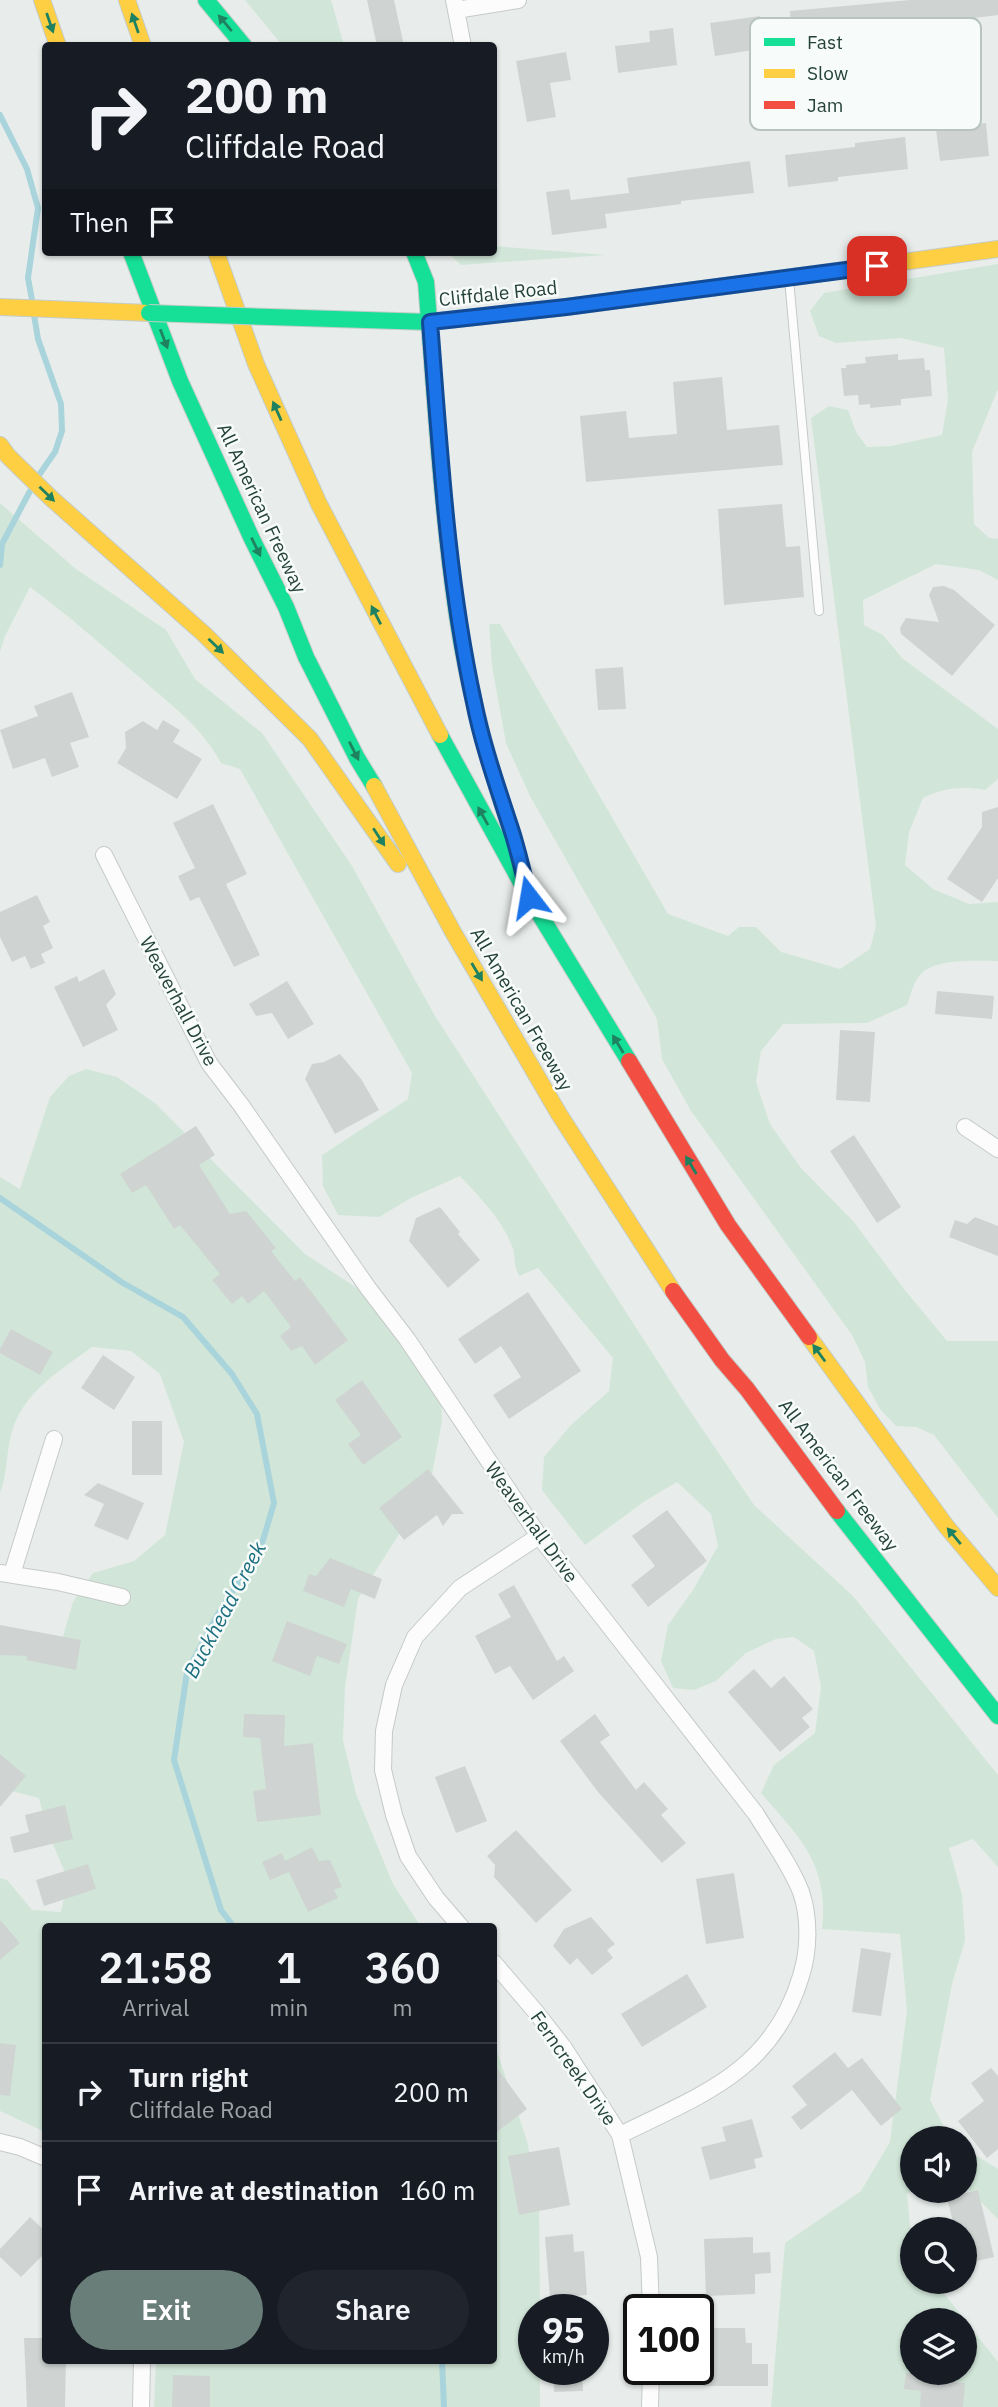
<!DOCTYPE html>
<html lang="en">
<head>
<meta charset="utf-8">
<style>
	body { margin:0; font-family:"IBM Plex Sans",sans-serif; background:#20242c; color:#f1f3f6; height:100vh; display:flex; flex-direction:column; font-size:26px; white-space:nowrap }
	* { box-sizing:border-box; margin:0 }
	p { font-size:23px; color:#9ea1a6 }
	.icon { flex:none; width:38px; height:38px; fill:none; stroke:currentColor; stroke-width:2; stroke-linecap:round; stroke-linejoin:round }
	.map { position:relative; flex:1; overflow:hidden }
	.side { position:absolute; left:42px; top:1923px; width:455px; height:441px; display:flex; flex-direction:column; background:#171b24; border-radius:7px; box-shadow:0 2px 5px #0004 }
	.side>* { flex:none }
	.hud { position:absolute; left:42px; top:42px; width:455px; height:214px; border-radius:7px; box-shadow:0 2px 5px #0004; background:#171b24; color:#f1f3f6; overflow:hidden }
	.buttons { position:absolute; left:900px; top:2126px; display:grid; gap:14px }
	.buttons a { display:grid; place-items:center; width:77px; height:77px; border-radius:50%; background:#171b24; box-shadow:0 2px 5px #0004; font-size:35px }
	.speed { position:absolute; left:518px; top:2294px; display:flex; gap:14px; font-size:35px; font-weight:700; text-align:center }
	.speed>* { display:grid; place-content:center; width:91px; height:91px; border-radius:50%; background:#171b24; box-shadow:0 2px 5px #0004; line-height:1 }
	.speed small { font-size:18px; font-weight:400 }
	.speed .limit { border:4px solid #111; border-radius:10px; background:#fff; color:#111 }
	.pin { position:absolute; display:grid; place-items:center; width:60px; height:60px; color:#fff; margin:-30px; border-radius:14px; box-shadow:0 4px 10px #0006 }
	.me { position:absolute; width:77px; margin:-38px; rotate:346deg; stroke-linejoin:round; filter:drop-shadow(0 0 5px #0008) }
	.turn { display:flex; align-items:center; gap:24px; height:147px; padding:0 28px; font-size:32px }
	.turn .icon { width:91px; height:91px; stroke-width:2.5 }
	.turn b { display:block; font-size:49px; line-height:60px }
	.then { display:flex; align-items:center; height:66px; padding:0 28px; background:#0003; gap:14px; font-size:26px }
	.eta { display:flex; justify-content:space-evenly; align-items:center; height:119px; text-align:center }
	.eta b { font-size:42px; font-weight:600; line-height:49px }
	.button { display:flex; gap:14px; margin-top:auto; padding:14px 28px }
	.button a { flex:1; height:80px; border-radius:42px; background:#697e78; color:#fff; font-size:28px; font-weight:600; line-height:80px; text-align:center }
	.button a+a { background:#20242c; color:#f1f3f6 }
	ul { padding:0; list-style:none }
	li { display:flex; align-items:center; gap:21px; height:98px; padding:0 28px; border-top:2px solid #363941 }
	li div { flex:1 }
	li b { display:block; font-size:26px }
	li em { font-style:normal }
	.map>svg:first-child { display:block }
</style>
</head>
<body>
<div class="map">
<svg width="998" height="2407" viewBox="0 0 998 2407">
	<rect width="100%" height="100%" fill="#e8edeb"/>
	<path fill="#d1e6d8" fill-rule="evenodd" d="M 245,0 L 331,0 L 344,45 L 282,45 Z
		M 494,246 L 606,255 L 461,265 L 447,252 L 494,252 Z
		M 998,264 L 998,389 L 972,452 L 974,524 L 989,538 L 998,539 L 998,580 L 979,570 L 936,564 L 863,600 L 864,625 L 883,635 L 902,658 L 998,729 L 998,779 L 985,790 C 962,786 944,788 923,798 L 909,832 L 905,865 L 933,889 L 969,904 L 998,902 L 998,961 C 978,961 935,958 921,974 C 913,983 911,994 907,1005 L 867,1023 L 783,1024 L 761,1051 L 756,1082 L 770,1124 L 801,1168 L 853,1221 L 904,1289 L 947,1341 L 998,1341 L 998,1518 L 934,1435 L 916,1427 L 896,1426 L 880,1409 L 868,1387 L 865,1362 L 852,1335 L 691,1111 L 662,1059 L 657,1019 L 530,796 L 506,743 L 492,666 L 489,624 L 500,624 L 668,914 L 728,936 L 739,927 L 756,927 L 781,952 L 840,969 L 870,949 L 876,926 L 811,418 L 829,406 L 848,410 L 856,432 L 867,447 L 891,446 L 942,435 L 948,400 L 944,348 L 901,338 L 836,343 L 819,336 L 810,311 L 824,293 Z
		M 0,503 L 76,569 L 166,630 L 195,679 L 262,733 L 352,866 L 435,1016 L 682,1399 L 754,1505 L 853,1596 L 998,1775 L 998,1867 L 973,1839 L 949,1848 L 962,1895 L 965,1940 L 952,1984 L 930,2100 L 950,2138 L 912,2138 L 912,2190 L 907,2194 L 912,2248 L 912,2282 L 935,2282 L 998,2362 L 998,2407 L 771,2407 L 785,2243 L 861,2191 L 890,2142 L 907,2011 L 900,1934 L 822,1929 C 829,1864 801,1839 761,1793 L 774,1765 L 815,1733 L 821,1687 L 814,1651 L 794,1637 L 776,1639 L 746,1653 L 716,1681 L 694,1690 L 673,1688 L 661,1661 L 668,1625 L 693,1590 L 718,1546 L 711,1514 L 677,1482 L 645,1501 L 585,1545 L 542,1490 L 544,1457 L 571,1425 L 609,1391 L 613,1358 L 538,1268 L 519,1276 C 513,1264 516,1259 513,1249 C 503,1220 480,1198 460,1176 L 411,1198 L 379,1217 L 338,1215 L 323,1186 L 322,1155 L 408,1099 L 412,1073 L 240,769 L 221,763 C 202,727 169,703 139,677 C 103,646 68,615 30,587 L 5,636 L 0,652 ZM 912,2320 L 964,2320 L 964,2373 L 912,2373 Z
		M 86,1069 L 117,1077 L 155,1103 L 305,1254 L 395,1313 L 441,1394 L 442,1421 L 430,1485 L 358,1599 L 345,1687 L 343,1740 L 356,1794 L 393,1884 L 421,1927 L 46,1927 L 45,2132 L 0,2111 L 0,1878 L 7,1880 L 32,1910 L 61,1912 L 68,1880 L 47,1830 L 39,1798 L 0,1788 L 0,1647 L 58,1653 L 73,1602 L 93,1573 L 134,1561 L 165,1535 L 184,1442 L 160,1374 L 131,1351 L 92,1347 C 61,1370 26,1390 13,1428 C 6,1449 8,1472 0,1493 L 0,1177 L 20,1189 L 50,1097 L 69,1076 Z
		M 494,2042 L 527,2141 L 539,2203 L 540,2310 L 534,2310 L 534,2370 L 540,2370 L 540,2407 L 154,2407 L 156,2361 L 494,2361 Z
		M 964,2148 L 998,2169 L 998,2219 L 964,2185 Z"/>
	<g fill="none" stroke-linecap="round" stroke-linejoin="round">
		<path stroke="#a9d4db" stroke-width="6" d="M 0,115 L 27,169 L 38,208 L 28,278 L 32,300
			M 34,315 L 38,339 L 61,404 L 62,431 L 55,452 L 39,475
			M 0,565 L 2,544 L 30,491
			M 0,1198 L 123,1283 L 183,1317 L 232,1374 L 257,1414 L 274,1503 L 261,1547 L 218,1614 L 187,1672 L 174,1760 L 221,1910 L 234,1927
			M 442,2361 L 444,2407"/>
	</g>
	<path fill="#cfd4d2" d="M 367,0 L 394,0 L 404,46 L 377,46 Z
		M 910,0 L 998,0 L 998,15 L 934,23 L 935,30 L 885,36 L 884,32 L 792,40 L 790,11 Z
		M 760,16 L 765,48 L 715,56 L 710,23 Z
		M 673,28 L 677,65 L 618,73 L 615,46 L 650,42 L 649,31 Z
		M 566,52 L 571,80 L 550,83 L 556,117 L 527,122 L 516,61 Z
		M 986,123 L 989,156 L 940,161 L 936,129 Z
		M 905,137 L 908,169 L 838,177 L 838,181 L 788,187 L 785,155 L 855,147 L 855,143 Z
		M 750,161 L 754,193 L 681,201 L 681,204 L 605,214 L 607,228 L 552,235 L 546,192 L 569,189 L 571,200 L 629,193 L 627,178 Z
		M 898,354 L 898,360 L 924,358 L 925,370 L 930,370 L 932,396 L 901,399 L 901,405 L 870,408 L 870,404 L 859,405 L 858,395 L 844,396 L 841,368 L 846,368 L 846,365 L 866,363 L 865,357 Z
		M 722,377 L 727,430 L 779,425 L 783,465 L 586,482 L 580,416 L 626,411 L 629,438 L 677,434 L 673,382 Z
		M 782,504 L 786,547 L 800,546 L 804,597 L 724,605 L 718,509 Z
		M 944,586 L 954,590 L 995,625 L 952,676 L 901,634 L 900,628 L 906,618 L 939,622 L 929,595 L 933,587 Z
		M 623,667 L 626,709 L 598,710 L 595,669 Z
		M 72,692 L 89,737 L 70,743 L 79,767 L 52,777 L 45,758 L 13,769 L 0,730 L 38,716 L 34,706 Z
		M 163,720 L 180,730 L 173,742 L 202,759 L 177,799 L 117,763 L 126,748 L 125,732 L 143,721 L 157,730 Z
		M 213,804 L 247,874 L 226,884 L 260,955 L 234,967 L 199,897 L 190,901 L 178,876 L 195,868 L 173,823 Z
		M 998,807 L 998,878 L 982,902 L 947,879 L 982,827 L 982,812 Z
		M 37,895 L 50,922 L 43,926 L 53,948 L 41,954 L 45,963 L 31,969 L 25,956 L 12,962 L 0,937 L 0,912 Z
		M 104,969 L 116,994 L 106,1005 L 118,1030 L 83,1047 L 54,987 L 77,976 L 79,982 Z
		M 287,981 L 314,1024 L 288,1039 L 272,1013 L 256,1016 L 249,1004 Z
		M 937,991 L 994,996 L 992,1019 L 935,1014 Z
		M 840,1030 L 875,1032 L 870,1102 L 836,1100 Z
		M 340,1054 L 361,1079 L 379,1110 L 335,1134 L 305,1079 L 312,1064 L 324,1062 Z
		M 196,1126 L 215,1155 L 199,1165 L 230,1214 L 246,1211 L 276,1248 L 271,1251 L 295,1281 L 300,1277 L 348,1340 L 315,1365 L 302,1346 L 291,1351 L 280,1336 L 291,1327 L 264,1291 L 248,1304 L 242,1296 L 232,1304 L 212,1280 L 220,1274 L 180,1225 L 174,1229 L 146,1185 L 132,1193 L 120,1174 Z
		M 854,1135 L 901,1207 L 877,1223 L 830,1151 Z
		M 440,1207 L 460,1232 L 458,1234 L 480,1260 L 448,1288 L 409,1241 L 416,1218 Z
		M 975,1217 L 998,1226 L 998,1256 L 949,1237 L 955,1220 L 967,1224 Z
		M 528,1292 L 581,1371 L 509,1419 L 493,1395 L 521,1377 L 501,1346 L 475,1364 L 458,1339 Z
		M 11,1329 L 53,1352 L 40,1375 L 0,1353 L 0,1349 Z
		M 103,1355 L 135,1377 L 114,1410 L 81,1388 Z
		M 362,1380 L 402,1437 L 363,1465 L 348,1444 L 361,1435 L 335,1400 Z
		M 132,1421 L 162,1421 L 162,1475 L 132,1475 Z
		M 428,1469 L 464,1514 L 452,1514 L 443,1526 L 437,1515 L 404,1540 L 379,1508 Z
		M 98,1483 L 144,1503 L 128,1540 L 94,1526 L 104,1504 L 84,1495 Z
		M 667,1510 L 707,1561 L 648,1607 L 631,1585 L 655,1566 L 632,1536 Z
		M 330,1558 L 382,1579 L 375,1599 L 351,1589 L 344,1607 L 303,1591 L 309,1574 L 316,1576 Z
		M 514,1585 L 557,1661 L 564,1656 L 574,1671 L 533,1700 L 510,1666 L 495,1674 L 475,1636 L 511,1617 L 498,1594 Z
		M 287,1621 L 347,1644 L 339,1664 L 317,1656 L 310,1676 L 272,1661 Z
		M 0,1625 L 81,1640 L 76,1670 L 26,1660 L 27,1656 L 0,1655 Z
		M 754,1669 L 771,1688 L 784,1676 L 813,1709 L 802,1718 L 810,1727 L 780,1752 L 728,1692 Z
		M 244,1714 L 285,1715 L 284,1746 L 313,1743 L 321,1815 L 257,1822 L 253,1791 L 266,1789 L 260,1738 L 243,1737 Z
		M 595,1714 L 610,1735 L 600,1742 L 636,1790 L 644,1782 L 668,1809 L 661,1815 L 686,1843 L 662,1863 L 598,1792 L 560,1741 Z
		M 0,1754 L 26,1776 L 0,1807 Z
		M 465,1766 L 487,1821 L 456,1833 L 435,1777 Z
		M 65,1805 L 73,1839 L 14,1853 L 10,1837 L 29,1832 L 25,1815 Z
		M 516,1830 L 572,1890 L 536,1923 L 494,1877 L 495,1865 L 487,1856 Z
		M 312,1847 L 319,1861 L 330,1860 L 342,1887 L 334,1890 L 338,1898 L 308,1912 L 289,1872 L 270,1880 L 262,1862 L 282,1853 L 285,1861 Z
		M 88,1864 L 96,1889 L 44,1906 L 36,1880 Z
		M 734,1873 L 744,1938 L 706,1944 L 696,1879 Z
		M 591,1917 L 615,1944 L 607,1950 L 613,1958 L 592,1975 L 577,1958 L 570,1965 L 553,1946 L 564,1929 Z
		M 0,1920 L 20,1943 L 0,1960 Z
		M 861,1948 L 891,1953 L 881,2016 L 852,2012 Z
		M 687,1974 L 707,2007 L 642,2047 L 621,2014 Z
		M 0,2043 L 16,2045 L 10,2096 L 0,2095 Z
		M 835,2052 L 848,2068 L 862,2058 L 902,2109 L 881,2126 L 852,2090 L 801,2130 L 791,2117 L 807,2105 L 792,2086 Z
		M 494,2064 L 527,2109 L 494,2134 Z
		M 991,2068 L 998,2076 L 998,2149 L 987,2158 L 958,2121 L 984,2101 L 971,2083 Z
		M 752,2119 L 763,2157 L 754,2159 L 756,2168 L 710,2180 L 701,2147 L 726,2141 L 722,2127 Z
		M 559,2147 L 570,2205 L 519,2215 L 508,2156 Z
		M 978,2190 L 994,2257 L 964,2264 L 964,2230 L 955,2230 L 947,2198 Z
		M 30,2217 L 46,2232 L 46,2252 L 21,2277 L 0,2257 L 0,2249 Z
		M 573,2234 L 574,2252 L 584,2251 L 587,2295 L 550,2298 L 545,2237 Z
		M 753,2237 L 753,2253 L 770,2252 L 771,2273 L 755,2274 L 755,2294 L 706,2296 L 704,2239 Z
		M 713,2328 L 745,2328 L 746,2343 L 752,2343 L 752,2364 L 768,2364 L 768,2386 L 704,2386 L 703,2351 L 714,2351 Z
		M 24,2338 L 46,2338 L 46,2361 L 66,2361 L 65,2407 L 27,2407 Z
		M 553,2370 L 582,2370 L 583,2391 L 554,2392 Z
		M 906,2373 L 953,2373 L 952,2382 L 965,2383 L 963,2407 L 920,2407 L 921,2391 L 904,2389 Z
		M 173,2375 L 210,2376 L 210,2407 L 172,2407 Z"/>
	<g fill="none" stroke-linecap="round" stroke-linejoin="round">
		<g stroke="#c5cac8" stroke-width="10">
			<path id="lane" d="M 789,279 L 819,611"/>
		</g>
		<g stroke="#c5cac8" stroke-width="18">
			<path id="street" d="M 454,0 L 463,46
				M 456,10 L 518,0
				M 104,855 L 209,1063 L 241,1105 L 368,1288 L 407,1339 L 539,1536 L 756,1814 C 771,1839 790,1864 801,1892 C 810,1918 809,1951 801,1976 C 773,2071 701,2095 620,2135
				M 965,1127 L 998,1149
				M 0,1573 L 58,1582 L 122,1597
				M 12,1574 L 54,1439
				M 461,1927 L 436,1898 L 408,1856 L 394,1815 L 383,1770 L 384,1731 L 394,1685 L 415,1637 L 460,1588 L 539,1536
				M 494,1963 L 535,2011 L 564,2048 L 620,2135 L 649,2257 L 651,2310
				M 0,2142 L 20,2147 L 46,2158
				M 141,2407 L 142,2361
				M 650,2407 L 651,2370"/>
		</g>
		<g stroke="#c3ccc9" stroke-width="18">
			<path id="fast" d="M 206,0 L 244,46
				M 131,252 L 180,381 L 252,539 L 286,607 L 306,657 L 357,758 L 374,786
				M 414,252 L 426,282 C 435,393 441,505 457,615 C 469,698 493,777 519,856
				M 334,319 L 430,322 L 566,307 L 793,277
				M 440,735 L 529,897 L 629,1061
				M 837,1511 L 998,1716"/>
		</g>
		<g stroke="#c3ccc9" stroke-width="18">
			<path id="slow" d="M 42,0 L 58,46
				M 127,0 L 143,46
				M 216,252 L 256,364 L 319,504 L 440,735
				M 793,277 L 998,249
				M 0,307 L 149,313
				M 0,445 L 8,456 L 51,498 L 204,634 L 310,739 L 398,864
				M 374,786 L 453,932 L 559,1114 L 673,1291
				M 809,1337 L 946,1526 L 998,1588"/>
		</g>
		<g stroke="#c3ccc9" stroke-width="18">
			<path id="jam" d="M 629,1061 L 728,1225 L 809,1337
				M 673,1291 L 722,1360 L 747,1389 L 837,1511"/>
		</g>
		<use href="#lane" stroke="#fcfcfc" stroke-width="8"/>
		<use href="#street" stroke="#fcfcfc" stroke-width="16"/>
		<use href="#fast" stroke="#16e098" stroke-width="16"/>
		<use href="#slow" stroke="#ffcf43" stroke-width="16"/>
		<use href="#jam" stroke="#f24e42" stroke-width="16"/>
		<g stroke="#c3ccc9" stroke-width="18" stroke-linecap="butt">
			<path id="fast-bridge" d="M 149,313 L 334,319"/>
		</g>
		<use href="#fast-bridge" stroke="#16e098" stroke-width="16"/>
	</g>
	<defs><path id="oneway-solid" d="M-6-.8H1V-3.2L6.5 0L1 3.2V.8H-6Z" transform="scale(1.75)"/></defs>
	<g fill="#1e8160">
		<use href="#oneway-solid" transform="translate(50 23) rotate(71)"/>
		<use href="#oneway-solid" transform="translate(135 23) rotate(-109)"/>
		<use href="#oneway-solid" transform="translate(225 23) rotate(-130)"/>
		<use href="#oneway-solid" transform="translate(164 339) rotate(69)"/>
		<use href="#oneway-solid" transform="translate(277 411) rotate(-114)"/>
		<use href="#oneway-solid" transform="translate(47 494) rotate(44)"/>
		<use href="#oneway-solid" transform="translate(256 547) rotate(64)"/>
		<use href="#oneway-solid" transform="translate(376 615) rotate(-117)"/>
		<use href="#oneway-solid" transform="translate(216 646) rotate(44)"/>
		<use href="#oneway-solid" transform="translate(354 751) rotate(63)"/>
		<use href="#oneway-solid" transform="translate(483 816) rotate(-119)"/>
		<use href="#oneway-solid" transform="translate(379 837) rotate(57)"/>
		<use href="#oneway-solid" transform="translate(477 972) rotate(59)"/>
		<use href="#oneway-solid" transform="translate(618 1044) rotate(-121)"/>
		<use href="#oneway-solid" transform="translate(691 1165) rotate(-121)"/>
		<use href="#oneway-solid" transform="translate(819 1353) rotate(-126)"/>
		<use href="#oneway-solid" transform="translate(954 1536) rotate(-130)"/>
	</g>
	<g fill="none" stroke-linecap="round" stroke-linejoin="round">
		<g stroke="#114b97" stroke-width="18">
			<path id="route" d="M 529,897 C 524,876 519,855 513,835 C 499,791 483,748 474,702 C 447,578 440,449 430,322 L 566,307 L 877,266"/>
		</g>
		<use href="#route" stroke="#1a73e8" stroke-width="12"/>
	</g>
	<g text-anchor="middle" stroke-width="5" stroke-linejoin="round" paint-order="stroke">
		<g font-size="19" fill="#24423a" stroke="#f7fbf9">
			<text transform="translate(498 293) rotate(-6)" y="7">Cliffdale Road</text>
			<text transform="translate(262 508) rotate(65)" y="7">All American Freeway</text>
			<text transform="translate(179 1001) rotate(62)" y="7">Weaverhall Drive</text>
			<text transform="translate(522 1009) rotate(60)" y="7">All American Freeway</text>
			<text transform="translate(839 1475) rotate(53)" y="7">All American Freeway</text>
			<text transform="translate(532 1522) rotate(54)" y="7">Weaverhall Drive</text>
			<text transform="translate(574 2068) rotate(55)" y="7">Ferncreek Drive</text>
		</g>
		<g font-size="21" font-style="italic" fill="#1c6f80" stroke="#f7fbf9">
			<text transform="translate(225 1610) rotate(-62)" y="7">Buckhead Creek</text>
		</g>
	</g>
	<rect x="750" y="18" width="231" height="112" rx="10" fill="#f7fbf9" stroke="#b8c4c0" stroke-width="2"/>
	<rect x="764" y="38" width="31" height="8" fill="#16e098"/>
	<rect x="764" y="69" width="31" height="9" fill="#ffcf43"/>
	<rect x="764" y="101" width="31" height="8" fill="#f24e42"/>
	<g font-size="19" fill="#24423a">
		<text x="807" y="49">Fast</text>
		<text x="807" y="80">Slow</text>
		<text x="807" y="112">Jam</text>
	</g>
</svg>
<div class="buttons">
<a><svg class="icon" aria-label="sound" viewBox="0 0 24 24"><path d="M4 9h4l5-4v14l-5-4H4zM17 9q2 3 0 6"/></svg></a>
<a><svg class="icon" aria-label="search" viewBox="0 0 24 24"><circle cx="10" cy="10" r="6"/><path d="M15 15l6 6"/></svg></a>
<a><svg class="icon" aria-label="layers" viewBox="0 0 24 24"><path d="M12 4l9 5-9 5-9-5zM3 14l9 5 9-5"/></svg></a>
</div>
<div class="speed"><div>95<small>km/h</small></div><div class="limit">100</div></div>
<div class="pin" style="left:877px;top:266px;background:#d93025"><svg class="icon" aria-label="arrive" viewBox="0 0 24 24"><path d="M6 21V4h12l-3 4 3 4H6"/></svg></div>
<svg class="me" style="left:529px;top:897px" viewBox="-20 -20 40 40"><path d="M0-17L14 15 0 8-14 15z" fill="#1a73e8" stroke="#fff" stroke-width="4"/></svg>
<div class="hud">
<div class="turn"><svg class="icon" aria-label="right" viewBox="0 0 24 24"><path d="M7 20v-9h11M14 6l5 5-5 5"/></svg><div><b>200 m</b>Cliffdale Road</div></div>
<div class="then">Then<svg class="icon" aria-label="arrive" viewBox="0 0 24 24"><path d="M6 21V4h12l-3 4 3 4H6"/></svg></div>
</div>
<section class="side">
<div class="eta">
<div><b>21:58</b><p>Arrival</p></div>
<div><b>1</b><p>min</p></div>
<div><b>360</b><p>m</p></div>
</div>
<ul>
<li><svg class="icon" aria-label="right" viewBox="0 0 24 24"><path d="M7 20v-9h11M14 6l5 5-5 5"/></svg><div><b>Turn right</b><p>Cliffdale Road</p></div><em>200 m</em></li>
<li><svg class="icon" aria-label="arrive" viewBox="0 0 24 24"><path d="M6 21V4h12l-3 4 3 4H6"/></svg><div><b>Arrive at destination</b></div><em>160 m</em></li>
</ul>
<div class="button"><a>Exit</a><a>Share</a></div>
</section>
</div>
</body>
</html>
